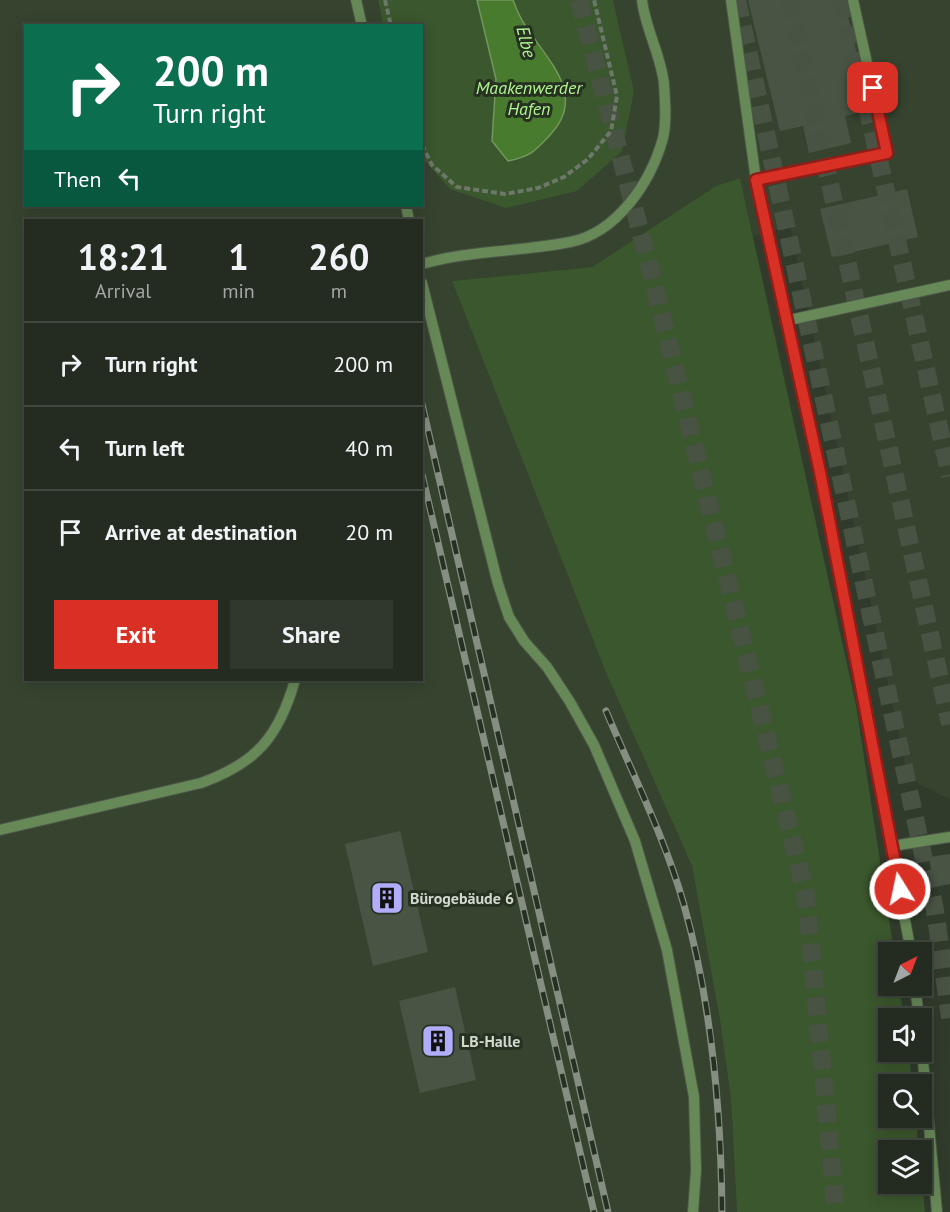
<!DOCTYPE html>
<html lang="en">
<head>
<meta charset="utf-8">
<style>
	body { margin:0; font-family:"PT Sans",sans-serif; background:#30382e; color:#f1f3f6; height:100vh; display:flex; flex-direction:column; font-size:22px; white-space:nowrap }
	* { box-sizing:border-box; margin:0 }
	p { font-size:20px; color:#a3a7a5 }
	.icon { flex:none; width:33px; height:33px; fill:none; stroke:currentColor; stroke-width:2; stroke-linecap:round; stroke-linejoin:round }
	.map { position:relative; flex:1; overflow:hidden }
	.sheet { position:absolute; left:24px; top:219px; width:399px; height:462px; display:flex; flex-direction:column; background:#242c21; border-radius:0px; box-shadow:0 3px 15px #0003,0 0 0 2px #41483f }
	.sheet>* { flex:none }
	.hud { position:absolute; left:24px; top:24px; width:399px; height:183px; border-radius:0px; box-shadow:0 3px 15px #0003,0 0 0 2px #41483f; background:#0b6e4f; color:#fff; overflow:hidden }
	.needle { width:39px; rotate:42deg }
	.fabs { position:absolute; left:878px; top:942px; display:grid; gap:12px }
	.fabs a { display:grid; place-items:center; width:54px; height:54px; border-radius:0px; background:#242c21; box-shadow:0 3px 15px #0003,0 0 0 2px #41483f; font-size:30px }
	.pin { position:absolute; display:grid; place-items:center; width:51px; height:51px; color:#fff; margin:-26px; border-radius:12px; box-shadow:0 3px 9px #0006 }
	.me { position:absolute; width:66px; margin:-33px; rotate:350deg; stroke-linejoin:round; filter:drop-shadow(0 0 4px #0008) }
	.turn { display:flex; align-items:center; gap:21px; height:126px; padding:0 30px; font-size:27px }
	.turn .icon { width:78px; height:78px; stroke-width:2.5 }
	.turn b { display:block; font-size:42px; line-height:51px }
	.then { display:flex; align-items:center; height:57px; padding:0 30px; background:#0003; gap:12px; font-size:22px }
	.eta { display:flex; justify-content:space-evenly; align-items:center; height:102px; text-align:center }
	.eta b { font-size:36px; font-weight:800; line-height:42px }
	.primary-button { display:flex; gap:12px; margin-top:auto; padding:12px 30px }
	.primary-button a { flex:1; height:69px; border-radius:0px; background:#d93025; color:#fff; font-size:24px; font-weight:800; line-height:69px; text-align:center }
	.primary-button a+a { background:#30382e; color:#f1f3f6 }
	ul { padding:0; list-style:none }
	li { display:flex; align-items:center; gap:18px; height:84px; padding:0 30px; border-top:2px solid #41483f }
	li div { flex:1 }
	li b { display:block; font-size:22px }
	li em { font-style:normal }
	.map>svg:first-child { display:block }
</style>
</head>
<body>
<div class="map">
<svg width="950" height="1212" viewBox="0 0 950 1212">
	<rect width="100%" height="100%" fill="#303b2c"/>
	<path fill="#36442f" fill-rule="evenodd" d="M 0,0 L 378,0 L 383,25 L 26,26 L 26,206 L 422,206 L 422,158 L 450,189 L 634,91 L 613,0 L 950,0 L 950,799 L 919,784 L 906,768 L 790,226 L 753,236 L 740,178 L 716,186 L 592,267 L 452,281 L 607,675 L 692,866 L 720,1020 L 731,1099 L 737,1212 L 0,1212 ZM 26,220 L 422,220 L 422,680 L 26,680 Z"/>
	<path fill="#3b572d" d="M 378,0 L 477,0 L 496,79 L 492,141 L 550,59 L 524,24 L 513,0 L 613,0 L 634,91 L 622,151 L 577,191 L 506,208 L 450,189 L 422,158 L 422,26 L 383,25 Z
		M 740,178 L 856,705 L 894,952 L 888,952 L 888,986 L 899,986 L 904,1018 L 888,1018 L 888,1052 L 909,1052 L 912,1084 L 888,1084 L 888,1118 L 916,1118 L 919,1150 L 888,1150 L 888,1184 L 921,1184 L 921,1166 L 925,1212 L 737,1212 L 731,1099 L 720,1020 L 692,866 L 607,675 L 452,281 L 592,267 L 716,186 Z"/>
	<path fill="#497b2e" stroke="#72975e" stroke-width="1.5" d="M 477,0 L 513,0 C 516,8 520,18 525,25 C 547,60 588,95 550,135 C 535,151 531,156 508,161 L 492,141 L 496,79 Z"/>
	<path fill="#495544" d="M 748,0 L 844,0 L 870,110 L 845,116 L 851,143 L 809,153 L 803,126 L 780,131 Z
		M 907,189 L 918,237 L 832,257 L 820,209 Z
		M 400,831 L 428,952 L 373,966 L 345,844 Z
		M 950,854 L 950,884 L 934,887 L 929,857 Z
		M 455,987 L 476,1080 L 420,1093 L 399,1001 Z"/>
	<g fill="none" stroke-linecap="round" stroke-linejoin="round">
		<path stroke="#485344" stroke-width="18" stroke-dasharray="18 9" stroke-linecap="butt" d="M 579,0 L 649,264 L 806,895 L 836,1212
			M 737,0 L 935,910 L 950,1018
			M 789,0 L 950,724
			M 843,0 L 950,476"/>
		<g stroke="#4d5749" stroke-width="12">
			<path id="lane" d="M 356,0 L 362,26
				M 731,0 L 756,180 L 820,472 L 911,952
				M 756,180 L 887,153 L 853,0
				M 406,206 L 409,220
				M 422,264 C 470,250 521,252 570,242 C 617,233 651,182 663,138 C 667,121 665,101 664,84 C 661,55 645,28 642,0
				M 422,283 L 498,584 L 509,617 L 524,641 L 547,667 L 570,702 L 594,745 L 635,841 L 667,950 L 694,1097 L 696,1170 L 693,1212
				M 785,321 L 950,285
				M 0,830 L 201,783 C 257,763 279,736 295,680
				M 892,846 L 950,837
				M 915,986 L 919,1018
				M 921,1040 L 937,1212"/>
		</g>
		<path stroke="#6d776a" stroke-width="4" stroke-dasharray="6 3" stroke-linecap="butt" d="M 385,0 L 391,26
			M 422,145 L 432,165 L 457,187 L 505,194 L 538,188 L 564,177 L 588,159 L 611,131 L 617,96 L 594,0"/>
		<use href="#lane" stroke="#678857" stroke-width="10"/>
		<g stroke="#858e81" stroke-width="7">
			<path id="rail" d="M 422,404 L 608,1212
				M 422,474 L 594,1212
				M 606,711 C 633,775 665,838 684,905 C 712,1005 721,1108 722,1212"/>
		</g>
		<use href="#rail" stroke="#263122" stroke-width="4.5" stroke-dasharray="14" stroke-linecap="butt"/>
	</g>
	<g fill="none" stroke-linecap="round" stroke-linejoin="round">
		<g stroke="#8d1f18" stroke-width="15">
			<path id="route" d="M 873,88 L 887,153 L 756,180 L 820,472 L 900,889"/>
		</g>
		<use href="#route" stroke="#d93025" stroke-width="10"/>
	</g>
	<defs>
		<g id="building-square" transform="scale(1.725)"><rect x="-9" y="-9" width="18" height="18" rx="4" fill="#b1adfa" stroke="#263122"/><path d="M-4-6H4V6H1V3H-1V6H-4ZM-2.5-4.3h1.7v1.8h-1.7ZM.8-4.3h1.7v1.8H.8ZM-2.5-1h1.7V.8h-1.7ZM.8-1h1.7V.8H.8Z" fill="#111"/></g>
	</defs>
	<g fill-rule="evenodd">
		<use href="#building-square" x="387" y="898"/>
		<use href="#building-square" x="438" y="1041"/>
	</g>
	<g text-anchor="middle" stroke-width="6" stroke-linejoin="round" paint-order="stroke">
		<g font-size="16" font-weight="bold" fill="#d1d8ce" stroke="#263122" text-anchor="start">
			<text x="410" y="904">Bürogebäude 6</text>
			<text x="461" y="1047">LB-Halle</text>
		</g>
		<g font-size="18" font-style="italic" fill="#b0f68f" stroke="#263122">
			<text transform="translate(526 42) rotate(76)" y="6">Elbe</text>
			<text x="529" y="94">Maakenwerder<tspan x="529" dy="21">Hafen</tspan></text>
		</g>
	</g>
</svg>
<div class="fabs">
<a><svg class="needle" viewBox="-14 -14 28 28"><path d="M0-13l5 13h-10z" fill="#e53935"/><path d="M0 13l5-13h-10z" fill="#a3a7a5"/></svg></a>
<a><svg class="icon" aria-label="sound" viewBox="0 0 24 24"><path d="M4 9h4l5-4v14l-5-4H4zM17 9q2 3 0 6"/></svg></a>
<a><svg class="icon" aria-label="search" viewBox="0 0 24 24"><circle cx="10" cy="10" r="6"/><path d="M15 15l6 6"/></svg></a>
<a><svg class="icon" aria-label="layers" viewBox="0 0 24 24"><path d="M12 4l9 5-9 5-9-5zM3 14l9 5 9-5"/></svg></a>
</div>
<div class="pin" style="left:873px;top:88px;background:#d93025"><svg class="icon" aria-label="arrive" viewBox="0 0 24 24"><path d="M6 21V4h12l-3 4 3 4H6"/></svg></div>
<svg class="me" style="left:900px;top:889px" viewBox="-20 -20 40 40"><circle r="17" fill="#d93025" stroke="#fff" stroke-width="3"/><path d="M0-11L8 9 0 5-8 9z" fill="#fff"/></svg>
<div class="hud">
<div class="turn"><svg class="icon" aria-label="right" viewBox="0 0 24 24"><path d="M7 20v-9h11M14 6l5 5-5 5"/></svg><div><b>200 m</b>Turn right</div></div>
<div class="then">Then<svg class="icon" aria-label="left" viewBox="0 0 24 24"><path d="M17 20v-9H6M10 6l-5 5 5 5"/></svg></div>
</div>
<section class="sheet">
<div class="eta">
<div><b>18:21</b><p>Arrival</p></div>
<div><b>1</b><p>min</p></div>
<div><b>260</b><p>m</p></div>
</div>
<ul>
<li><svg class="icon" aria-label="right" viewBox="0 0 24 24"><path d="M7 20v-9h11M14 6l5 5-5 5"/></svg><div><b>Turn right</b></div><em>200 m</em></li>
<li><svg class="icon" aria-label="left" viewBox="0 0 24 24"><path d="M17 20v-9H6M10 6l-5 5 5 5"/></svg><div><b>Turn left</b></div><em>40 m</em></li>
<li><svg class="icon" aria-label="arrive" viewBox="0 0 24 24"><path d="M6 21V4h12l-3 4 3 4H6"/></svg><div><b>Arrive at destination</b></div><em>20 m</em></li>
</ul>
<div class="primary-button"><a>Exit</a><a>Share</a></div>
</section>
</div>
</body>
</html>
